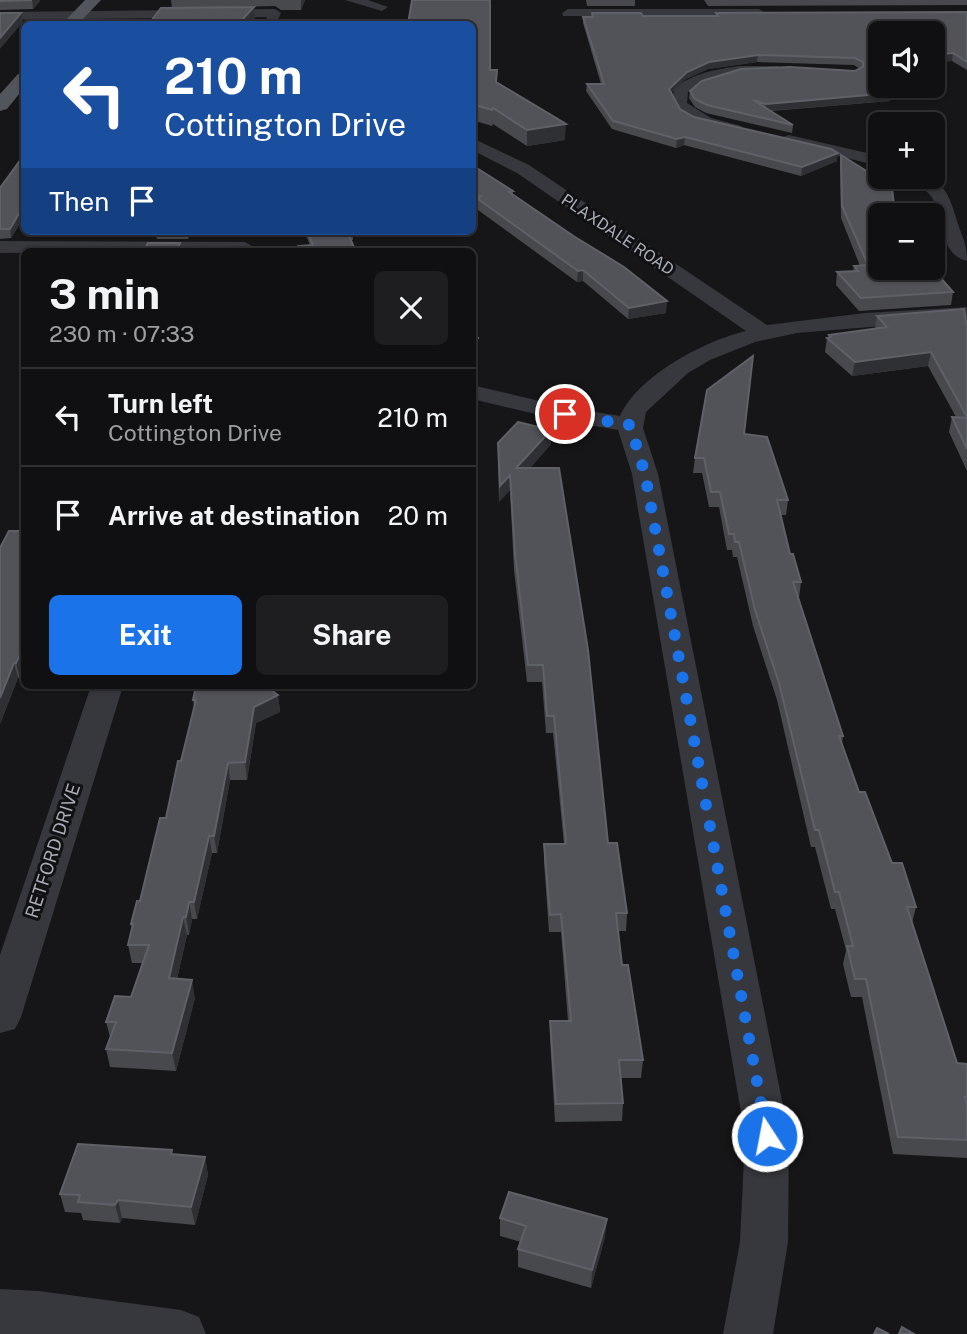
<!DOCTYPE html>
<html lang="en">
<head>
<meta charset="utf-8">
<style>
	body { margin:0; font-family:"Public Sans",sans-serif; background:#1e1e20; color:#f1f3f6; height:100vh; display:flex; flex-direction:column; font-size:26px; white-space:nowrap }
	* { box-sizing:border-box; margin:0 }
	p { font-size:23px; color:#9c9d9f }
	.icon { flex:none; width:38px; height:38px; fill:none; stroke:currentColor; stroke-width:2; stroke-linecap:round; stroke-linejoin:round }
	.map { position:relative; flex:1; overflow:hidden }
	.details { position:absolute; left:21px; top:248px; width:455px; height:441px; display:flex; flex-direction:column; background:#101012; border-radius:10px; box-shadow:0 2px 5px #0004,0 0 0 2px #303032 }
	.details>* { flex:none }
	.guide { position:absolute; left:21px; top:21px; width:455px; height:214px; border-radius:10px; box-shadow:0 2px 5px #0004,0 0 0 2px #303032; background:#1a4fa0; color:#fff; overflow:hidden }
	.fabs { position:absolute; left:868px; top:21px; display:grid; gap:14px }
	.fabs a { display:grid; place-items:center; width:77px; height:77px; border-radius:10px; background:#101012; box-shadow:0 2px 5px #0004,0 0 0 2px #303032; font-size:35px }
	.pin { position:absolute; display:grid; place-items:center; width:60px; height:60px; color:#fff; margin:-30px; border:4px solid #fff; border-radius:50%; box-shadow:0 2px 7px #0007 }
	.me { position:absolute; width:77px; margin:-38px; rotate:349deg; stroke-linejoin:round; filter:drop-shadow(0 0 5px #0008) }
	.turn { display:flex; align-items:center; gap:24px; height:147px; padding:0 28px; font-size:32px }
	.turn .icon { width:91px; height:91px; stroke-width:2.5 }
	.turn b { display:block; font-size:49px; line-height:60px }
	.then { display:flex; align-items:center; height:66px; padding:0 28px; background:#0003; gap:14px; font-size:26px }
	.round { display:grid; place-items:center; flex:none; width:74px; height:74px; border-radius:10px; background:#1e1e20 }
	.headline { display:flex; align-items:center; justify-content:space-between; height:119px; padding:0 28px }
	h1 { font-size:42px; font-weight:700; line-height:52px }
	.button { display:flex; gap:14px; margin-top:auto; padding:14px 28px }
	.button a { flex:1; height:80px; border-radius:10px; background:#1a73e8; color:#fff; font-size:28px; font-weight:700; line-height:80px; text-align:center }
	.button a+a { background:#1e1e20; color:#f1f3f6 }
	ul { padding:0; list-style:none }
	li { display:flex; align-items:center; gap:21px; height:98px; padding:0 28px; border-top:2px solid #303032 }
	li div { flex:1 }
	li b { display:block; font-size:26px }
	li em { font-style:normal }
	.map>svg:first-child { display:block }
</style>
</head>
<body>
<div class="map">
<svg width="967" height="1334" viewBox="0 0 967 1334">
	<rect width="100%" height="100%" fill="#161618"/>
	<g fill="none" stroke-linecap="round" stroke-linejoin="round">
		<path fill="#37383d" fill-rule="evenodd" d="M 345,0 L 368,0 L 388,7 L 382,11 Z
			M 275,9 L 281,13 L 276,24 L 264,24 L 267,17 L 0,20 L 0,12 Z
			M 568,9 L 759,9 L 765,13 L 759,17 L 563,16 L 562,13 Z
			M 740,66 L 778,66 L 785,70 C 774,79 745,74 730,76 C 715,78 701,84 688,92 L 687,103 L 711,118 L 741,126 L 743,129 L 741,132 L 735,134 C 712,129 687,124 671,104 L 674,90 C 690,73 718,69 740,66 Z
			M 789,135 L 880,156 L 880,166 L 783,143 L 781,140 L 783,137 Z
			M 472,138 L 529,165 L 767,325 L 865,313 L 967,307 L 967,319 L 797,333 L 755,342 L 710,360 L 688,373 L 646,412 L 643,428 L 658,474 L 789,1136 L 788,1242 L 773,1334 L 723,1334 L 740,1242 L 745,1136 L 632,474 L 618,430 L 565,421 L 472,399 L 472,385 L 565,407 L 620,416 C 639,375 704,341 746,331 L 517,173 L 472,150 Z
			M 908,177 C 944,175 949,194 958,224 C 963,239 967,244 967,261 C 937,254 944,211 930,195 C 924,188 914,185 908,177 Z
			M 0,241 L 245,242 L 255,248 L 252,252 L 0,253 Z
			M 91,686 L 123,686 L 21,1017 L 15,1029 L 0,1033 L 0,955 Z
			M 0,1289 L 39,1291 L 181,1310 L 199,1317 L 206,1334 L 0,1334 Z"/>
		<path fill="#53555c" fill-rule="evenodd" d="M 85,0 L 101,0 L 78,24 L 62,24 Z
			M 24,73 L 24,88 L 7,109 L 0,111 L 0,94 L 18,74 Z"/>
	</g>
	<path fill="#47494d" d="M 0,0 L 40,1 L 33,9 L 0,10 Z
		M 171,0 L 305,0 L 301,10 L 281,10 L 275,6 L 172,8 Z
		M 586,0 L 635,0 L 635,6 L 587,6 Z
		M 704,0 L 967,0 L 967,5 L 708,6 Z
		M 967,12 L 967,70 L 952,61 L 933,62 L 933,33 L 896,97 L 890,98 L 890,101 L 771,111 L 793,125 L 792,133 L 706,113 L 695,107 L 689,98 L 690,91 L 855,71 L 860,69 L 854,65 L 757,62 L 708,69 L 686,79 L 671,93 L 680,109 L 694,117 L 837,161 L 801,176 L 684,145 L 676,148 L 612,129 L 586,91 L 587,84 L 601,84 L 583,23 L 583,17 L 591,17 L 592,13 L 643,16 L 716,16 L 716,13 Z
		M 472,24 L 490,70 L 497,70 L 497,82 L 565,140 L 527,146 L 493,124 L 492,126 L 472,120 Z
		M 24,155 L 24,217 L 11,238 L 0,239 L 0,188 Z
		M 841,155 L 880,268 L 953,292 L 951,305 L 859,311 L 836,285 L 837,272 L 853,271 L 854,266 L 860,266 L 841,218 L 840,167 Z
		M 472,165 L 513,191 L 513,194 L 666,313 L 628,319 L 583,281 L 577,282 L 478,210 L 478,206 L 472,205 Z
		M 132,231 L 192,231 L 188,239 L 157,239 L 156,235 L 133,235 Z
		M 304,231 L 353,231 L 353,240 L 351,240 L 356,252 L 300,252 L 299,246 L 310,245 Z
		M 877,316 L 967,327 L 967,471 L 949,432 L 952,417 L 956,417 L 928,366 L 852,376 L 825,352 L 827,338 L 829,338 L 829,335 L 875,329 Z
		M 551,430 L 551,444 L 530,468 L 608,843 L 627,913 L 626,931 L 618,931 L 622,965 L 643,1060 L 641,1078 L 621,1078 L 623,1103 L 622,1121 L 555,1122 L 550,1039 L 550,1021 L 568,1021 L 561,932 L 549,932 L 544,862 L 544,844 L 564,844 L 553,733 L 546,733 L 542,682 L 527,682 L 514,570 L 510,490 L 499,502 L 498,457 L 498,443 Z
		M 744,434 L 788,500 L 786,515 L 781,515 L 790,554 L 801,582 L 799,598 L 843,736 L 842,744 L 859,792 L 892,863 L 916,907 L 912,923 L 957,1063 L 967,1064 L 967,1158 L 893,1154 L 862,997 L 851,997 L 843,964 L 846,950 L 835,909 L 831,909 L 815,847 L 811,847 L 777,700 L 753,626 L 737,557 L 733,557 L 732,550 L 727,550 L 719,507 L 709,507 L 702,473 L 693,473 L 695,458 Z
		M 0,548 L 20,678 L 18,678 L 0,724 Z
		M 278,695 L 280,712 L 256,723 L 247,780 L 230,780 L 217,853 L 212,853 L 197,919 L 192,919 L 189,935 L 187,935 L 177,979 L 195,998 L 176,1071 L 110,1067 L 106,1049 L 110,1037 L 106,1022 L 131,997 L 142,963 L 132,963 L 128,945 L 132,930 L 131,924 L 140,901 L 166,818 L 194,709 L 193,700 Z
		M 173,1155 L 205,1157 L 208,1175 L 195,1225 L 122,1218 L 120,1223 L 83,1220 L 81,1213 L 65,1212 L 60,1194 Z
		M 500,1218 L 605,1237 L 591,1288 L 518,1267 L 518,1249 L 521,1242 L 500,1236 Z"/>
	<path fill="#2f3033" d="M 32,0 L 40,0 L 40,1 L 33,9 Z
		M 301,0 L 305,0 L 301,10 Z
		M 254,7 L 255,20 L 251,24 L 238,24 Z
		M 21,13 L 23,22 L 0,49 L 0,38 Z
		M 953,53 L 952,61 L 933,62 L 933,55 Z
		M 758,55 L 757,62 L 708,69 L 686,79 L 668,96 L 669,89 L 687,72 L 709,62 Z
		M 900,86 L 904,86 L 896,97 L 890,98 L 890,101 L 765,111 L 766,104 L 886,91 Z
		M 566,124 L 565,140 L 527,146 L 527,130 Z
		M 685,137 L 684,145 L 676,148 L 677,139 Z
		M 838,153 L 837,161 L 801,176 L 802,167 Z
		M 24,205 L 24,217 L 11,238 L 10,229 Z
		M 187,231 L 192,231 L 188,239 Z
		M 180,243 L 181,252 L 176,252 Z
		M 583,270 L 583,281 L 577,282 L 578,271 Z
		M 667,301 L 666,313 L 628,319 L 629,308 Z
		M 478,338 L 478,348 L 472,360 L 472,349 Z
		M 931,352 L 928,366 L 852,376 L 855,362 Z
		M 551,430 L 551,444 L 516,483 L 516,468 Z
		M 510,475 L 510,490 L 499,502 L 500,486 Z
		M 24,646 L 24,669 L 20,678 L 16,663 Z
		M 14,663 L 18,678 L 0,724 L 0,698 Z
		M 278,695 L 280,712 L 256,723 L 247,780 L 245,762 L 254,707 Z
		M 228,763 L 230,780 L 217,853 L 214,836 Z
		M 209,836 L 212,853 L 197,919 L 194,902 Z
		M 189,902 L 192,919 L 189,935 L 186,917 Z
		M 183,917 L 187,935 L 173,996 L 169,978 Z
		M 192,980 L 195,998 L 176,1071 L 172,1053 Z
		M 205,1157 L 208,1175 L 195,1225 L 191,1207 Z
		M 118,1200 L 122,1218 L 120,1223 L 115,1205 Z
		M 607,1219 L 605,1237 L 591,1288 L 592,1270 Z"/>
	<path fill="#525359" stroke="#5f6168" stroke-width="2" d="M 0,0 L 32,0 L 0,1 Z
		M 412,0 L 490,0 L 490,70 L 497,70 L 496,82 L 566,124 L 527,130 L 493,108 L 492,110 L 472,104 L 472,24 L 408,24 Z
		M 254,7 L 238,24 L 149,24 L 161,8 Z
		M 967,12 L 967,62 L 953,53 L 933,55 L 933,33 L 880,33 L 880,86 L 900,86 L 898,90 L 886,91 L 891,93 L 766,104 L 753,100 L 793,125 L 707,105 L 695,99 L 690,91 L 702,81 L 741,69 L 790,67 L 855,71 L 863,67 L 863,62 L 855,58 L 758,55 L 709,62 L 687,72 L 669,89 L 680,109 L 694,117 L 831,149 L 838,153 L 802,167 L 685,137 L 677,139 L 613,121 L 587,84 L 604,84 L 583,17 L 593,17 L 592,13 L 641,13 L 643,16 L 718,16 L 716,13 Z
		M 0,13 L 21,13 L 0,38 Z
		M 24,155 L 24,205 L 10,229 L 0,229 L 0,188 Z
		M 841,155 L 892,187 L 895,215 L 880,215 L 880,268 L 932,268 L 953,292 L 861,298 L 837,272 L 858,271 L 854,266 L 868,265 L 842,206 Z
		M 472,165 L 513,191 L 509,192 L 575,237 L 624,267 L 667,301 L 629,308 L 583,270 L 578,271 L 478,199 L 481,196 L 472,195 Z
		M 307,231 L 347,231 L 356,252 L 305,252 L 299,246 L 313,245 Z
		M 148,243 L 180,243 L 176,252 L 143,252 Z
		M 964,309 L 967,327 L 967,417 L 931,352 L 855,362 L 827,338 L 831,337 L 829,335 L 887,327 L 877,316 Z
		M 472,335 L 478,338 L 472,349 Z
		M 753,356 L 744,434 L 767,437 L 788,500 L 777,500 L 790,554 L 793,554 L 801,582 L 793,582 L 843,736 L 839,736 L 859,792 L 865,792 L 892,863 L 902,863 L 916,907 L 907,907 L 957,1063 L 967,1064 L 967,1097 L 965,1097 L 967,1106 L 967,1140 L 898,1137 L 866,979 L 855,979 L 847,946 L 853,946 L 839,892 L 835,892 L 819,830 L 815,830 L 779,683 L 755,610 L 739,542 L 735,542 L 734,534 L 729,534 L 720,492 L 711,492 L 704,458 L 695,458 L 707,390 Z
		M 952,417 L 967,418 L 967,449 Z
		M 518,422 L 551,430 L 516,468 L 559,468 L 588,650 L 608,843 L 617,843 L 627,913 L 616,913 L 622,965 L 628,965 L 643,1060 L 619,1060 L 623,1103 L 556,1104 L 550,1021 L 571,1021 L 561,914 L 550,915 L 544,844 L 566,844 L 554,716 L 547,716 L 543,665 L 528,665 L 515,554 L 510,475 L 500,486 L 498,443 Z
		M 24,528 L 24,646 L 16,663 L 14,663 L 0,698 L 0,548 L 9,531 L 23,531 Z
		M 196,686 L 266,686 L 278,695 L 254,707 L 245,762 L 228,763 L 214,836 L 209,836 L 194,902 L 189,902 L 186,917 L 183,917 L 169,978 L 192,980 L 172,1053 L 106,1049 L 116,1022 L 106,1022 L 115,996 L 131,997 L 149,945 L 128,945 L 133,924 L 131,924 L 137,901 L 140,901 L 160,818 L 166,818 L 178,761 L 181,761 L 196,700 L 193,700 Z
		M 78,1144 L 172,1150 L 171,1154 L 205,1157 L 191,1207 L 118,1200 L 115,1205 L 78,1202 L 80,1195 L 60,1194 Z
		M 509,1192 L 607,1219 L 592,1270 L 518,1249 L 526,1226 L 500,1218 Z
		M 902,1327 L 914,1334 L 899,1334 Z
		M 877,1328 L 889,1334 L 874,1334 Z"/>
	<g fill="none" stroke-linecap="round" stroke-linejoin="round">
		<path stroke="#1a73e8" stroke-width="12" stroke-dasharray="0 21.6" d="M 565,414 L 630,425 L 645,474 L 767,1136"/>
	</g>
	<g text-anchor="middle" stroke-width="6" stroke-linejoin="round" paint-order="stroke">
		<g font-size="16" fill="#a8adb8" stroke="#111113">
			<text transform="translate(618 234) rotate(34)" y="6">PLAXDALE ROAD</text>
		</g>
		<g font-size="18" fill="#a8adb8" stroke="#111113">
			<text transform="translate(53 851) rotate(-72)" y="6">RETFORD DRIVE</text>
		</g>
	</g>
</svg>
<div class="fabs">
<a><svg class="icon" aria-label="sound" viewBox="0 0 24 24"><path d="M4 9h4l5-4v14l-5-4H4zM17 9q2 3 0 6"/></svg></a>
<a>+</a>
<a>−</a>
</div>
<div class="pin" style="left:565px;top:414px;background:#d93025"><svg class="icon" aria-label="arrive" viewBox="0 0 24 24"><path d="M6 21V4h12l-3 4 3 4H6"/></svg></div>
<svg class="me" style="left:767px;top:1136px" viewBox="-20 -20 40 40"><circle r="17" fill="#1a73e8" stroke="#fff" stroke-width="3"/><path d="M0-11L8 9 0 5-8 9z" fill="#fff"/></svg>
<div class="guide">
<div class="turn"><svg class="icon" aria-label="left" viewBox="0 0 24 24"><path d="M17 20v-9H6M10 6l-5 5 5 5"/></svg><div><b>210 m</b>Cottington Drive</div></div>
<div class="then">Then<svg class="icon" aria-label="arrive" viewBox="0 0 24 24"><path d="M6 21V4h12l-3 4 3 4H6"/></svg></div>
</div>
<section class="details">
<div class="headline"><div><h1>3 min</h1><p>230 m · 07:33</p></div><a class="round"><svg class="icon" aria-label="close" viewBox="0 0 24 24"><path d="M6 6l12 12M18 6L6 18"/></svg></a></div>
<ul>
<li><svg class="icon" aria-label="left" viewBox="0 0 24 24"><path d="M17 20v-9H6M10 6l-5 5 5 5"/></svg><div><b>Turn left</b><p>Cottington Drive</p></div><em>210 m</em></li>
<li><svg class="icon" aria-label="arrive" viewBox="0 0 24 24"><path d="M6 21V4h12l-3 4 3 4H6"/></svg><div><b>Arrive at destination</b></div><em>20 m</em></li>
</ul>
<div class="button"><a>Exit</a><a>Share</a></div>
</section>
</div>
</body>
</html>
